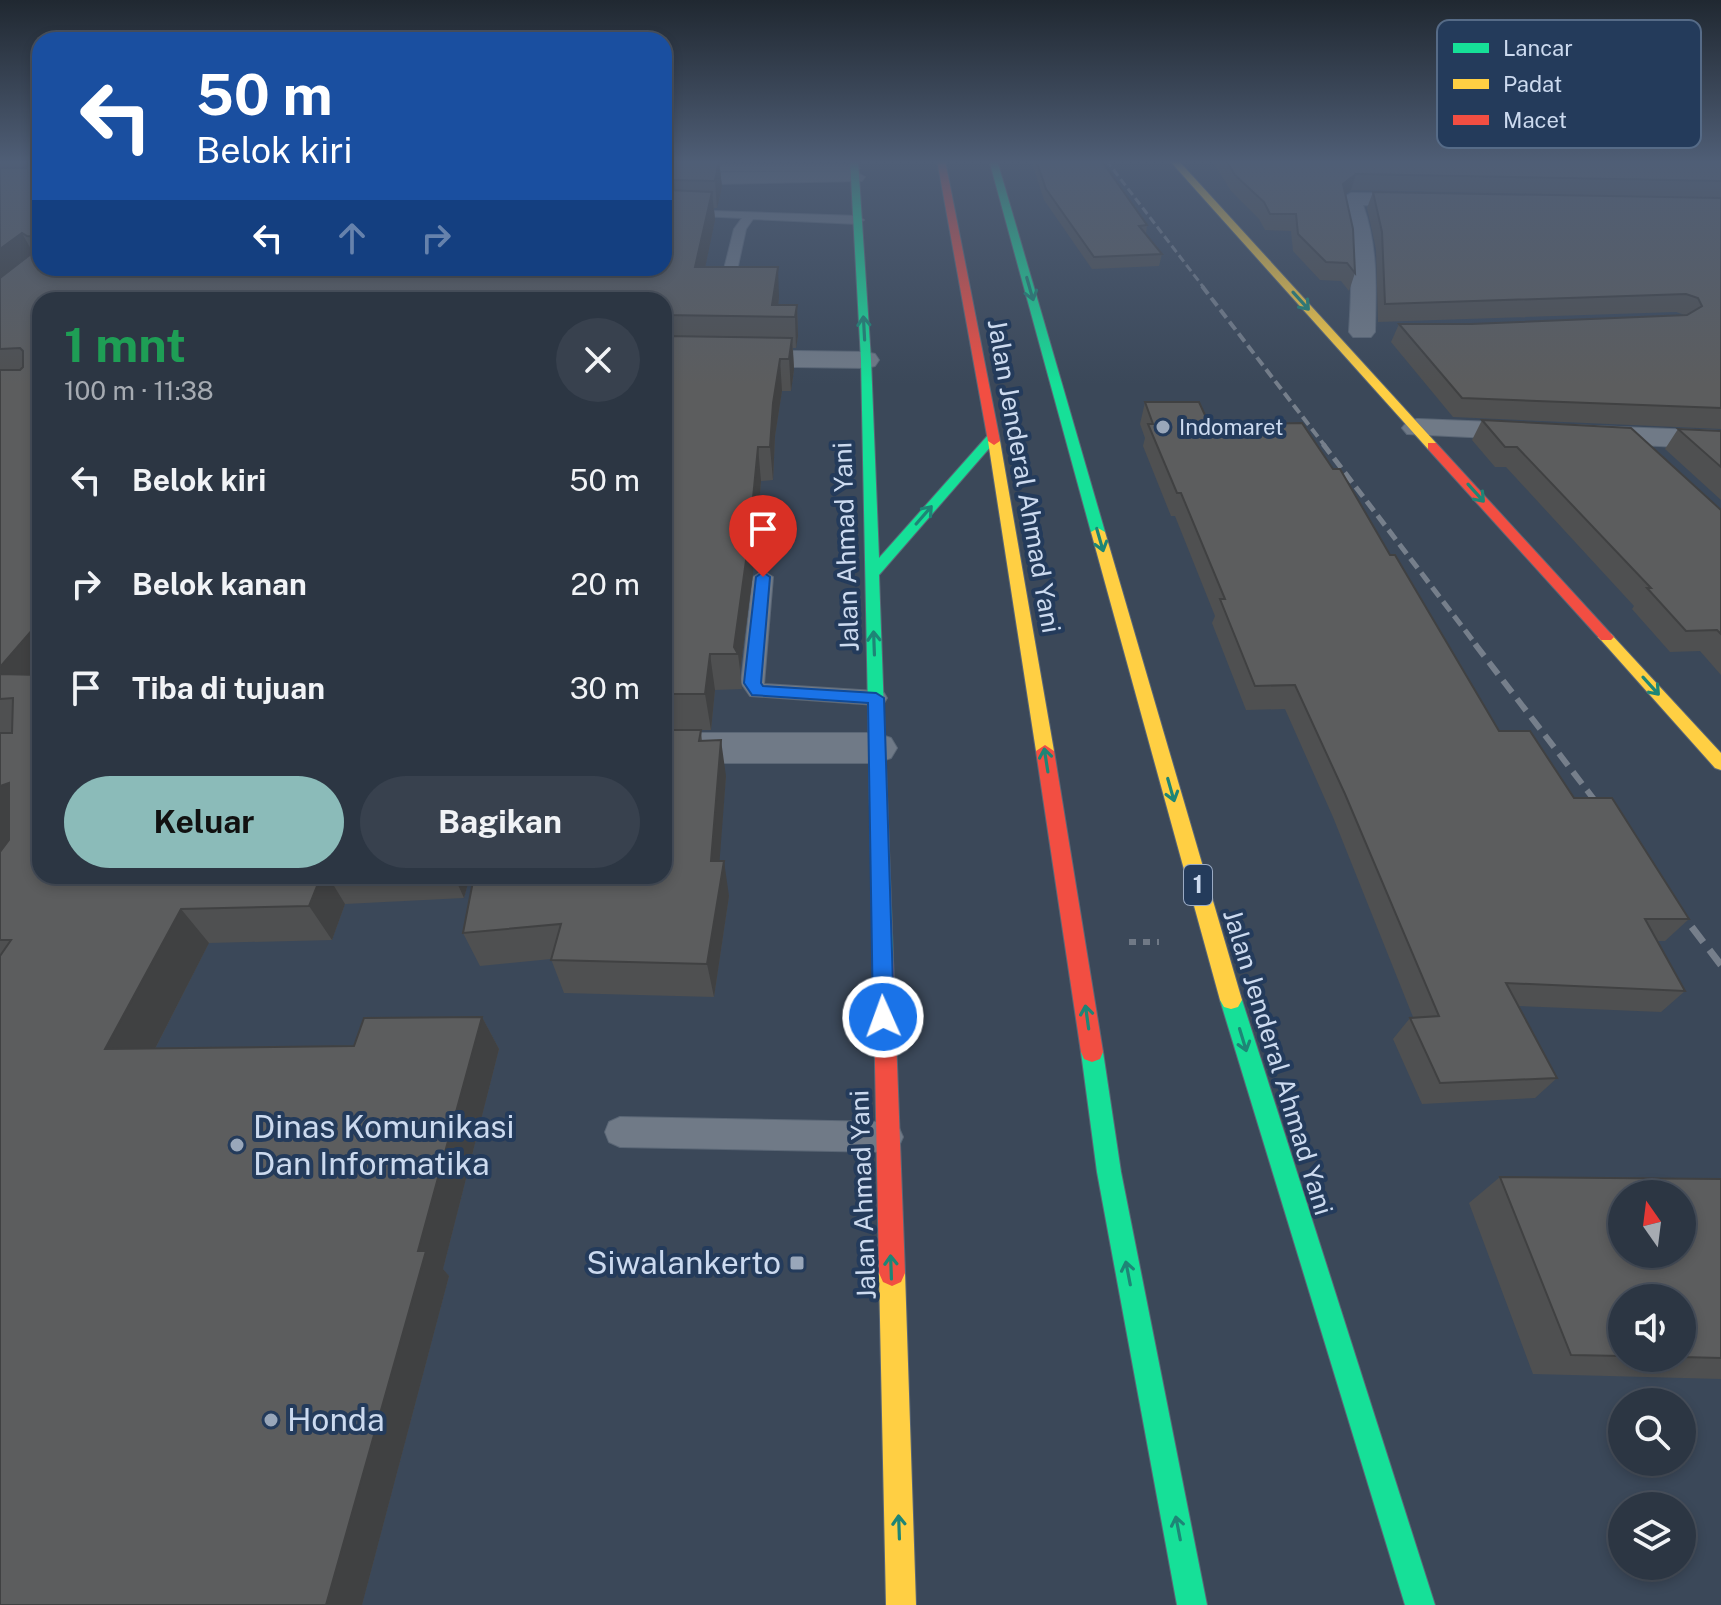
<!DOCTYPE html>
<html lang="id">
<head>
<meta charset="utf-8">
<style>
	body { margin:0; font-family:"Public Sans",sans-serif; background:#38414e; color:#f1f3f6; height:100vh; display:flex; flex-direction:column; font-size:30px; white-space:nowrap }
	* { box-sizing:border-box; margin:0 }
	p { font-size:26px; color:#a6abb2 }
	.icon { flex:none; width:44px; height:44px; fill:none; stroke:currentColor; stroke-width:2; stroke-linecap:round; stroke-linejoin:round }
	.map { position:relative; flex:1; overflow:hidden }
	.drawer { position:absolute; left:32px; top:292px; width:640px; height:592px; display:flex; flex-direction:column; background:#2c3643; border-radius:24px; box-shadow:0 4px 12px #0003,0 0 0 2px #48505c }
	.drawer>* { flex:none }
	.banner { position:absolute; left:32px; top:32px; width:640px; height:244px; border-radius:24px; box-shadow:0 4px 12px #0003,0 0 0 2px #48505c; background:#1a4fa0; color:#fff; overflow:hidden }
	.needle { width:52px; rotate:346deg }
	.buttons { position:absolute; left:1608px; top:1180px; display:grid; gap:16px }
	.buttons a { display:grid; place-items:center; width:88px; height:88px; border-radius:50%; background:#2c3643; box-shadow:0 4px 12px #0003,0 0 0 2px #48505c; font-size:40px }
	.pin { position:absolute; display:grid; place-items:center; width:68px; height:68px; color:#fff; margin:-82px -34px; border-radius:50% 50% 50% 0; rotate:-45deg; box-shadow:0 0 8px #0007 }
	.pin .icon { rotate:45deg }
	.me { position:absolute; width:88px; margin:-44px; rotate:358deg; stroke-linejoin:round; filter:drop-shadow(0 0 6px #0008) }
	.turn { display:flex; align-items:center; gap:28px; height:168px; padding:0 32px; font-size:36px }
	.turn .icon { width:104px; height:104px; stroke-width:2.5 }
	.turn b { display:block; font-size:56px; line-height:68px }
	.lanes { display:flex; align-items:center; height:76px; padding:0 32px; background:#0003; justify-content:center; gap:40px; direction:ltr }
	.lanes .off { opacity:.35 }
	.round { display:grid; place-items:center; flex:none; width:84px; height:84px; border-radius:42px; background:#38414e }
	.head { display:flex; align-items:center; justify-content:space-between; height:136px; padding:0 32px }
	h1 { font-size:48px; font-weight:700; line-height:60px; color:#1e9e55 }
	.action { display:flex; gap:16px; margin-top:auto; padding:16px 32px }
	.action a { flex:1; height:92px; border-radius:48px; background:#8bbbb9; color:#111; font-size:32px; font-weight:700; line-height:92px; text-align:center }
	.action a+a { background:#38414e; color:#f1f3f6 }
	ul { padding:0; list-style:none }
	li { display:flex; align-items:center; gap:24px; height:104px; padding:0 32px }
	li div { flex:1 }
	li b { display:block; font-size:30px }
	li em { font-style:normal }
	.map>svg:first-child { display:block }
</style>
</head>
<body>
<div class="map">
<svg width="1721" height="1605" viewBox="0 0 1721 1605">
	<rect width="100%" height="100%" fill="#3b4859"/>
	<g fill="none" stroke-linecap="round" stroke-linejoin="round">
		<g stroke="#5b6776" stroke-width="2">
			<path id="lane" d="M 664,165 L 855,165 L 860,168 L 855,171 L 664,171 Z
				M 683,210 L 858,216 L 864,220 L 858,224 L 753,219 L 746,229 L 733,289 L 726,293 L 719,289 L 734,229 L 742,218 L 679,215 L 677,213 Z
				M 763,571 L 773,577 L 764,684 L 876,691 L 884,693 L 887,698 L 884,703 L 876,705 L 750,696 L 741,683 L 753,577 Z
				M 620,1117 L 887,1122 L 898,1126 L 903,1137 L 898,1148 L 887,1152 L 620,1147 L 609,1142 L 605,1132 L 609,1122 Z"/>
		</g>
		<g stroke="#5b6776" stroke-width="2">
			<path id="street" d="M 855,171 L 865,177 L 862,181 L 664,185 L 664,173 Z
				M 1351,193 L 1431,194 L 1441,200 L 1431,206 L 1363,205 C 1378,247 1376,288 1375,332 L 1371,337 L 1353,337 L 1349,332 C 1352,285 1354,244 1341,199 Z
				M 664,349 L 866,352 L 875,354 L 879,360 L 875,366 L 866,368 L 664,365 Z
				M 1417,419 L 1721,431 L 1721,449 L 1407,434 L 1402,428 L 1407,422 Z
				M 664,733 L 876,733 L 891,738 L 897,748 L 891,758 L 876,763 L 664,763 Z"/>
		</g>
		<g stroke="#5b6776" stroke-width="2">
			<path id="fast" d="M 850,160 L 858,160 L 871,360 L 879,558 L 989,434 L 999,437 L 879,575 L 893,960 L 890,966 L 883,969 L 876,966 L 873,960 L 861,360 Z
				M 989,160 L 997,160 L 1105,532 L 1103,535 L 1098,536 L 1091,532 Z
				M 1231,991 L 1238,993 L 1242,1000 L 1435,1605 L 1405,1605 L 1220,1000 L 1224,993 Z
				M 1092,1042 L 1100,1045 L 1103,1052 L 1121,1172 L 1207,1605 L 1177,1605 L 1097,1172 L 1081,1052 L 1084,1045 Z"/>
		</g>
		<g stroke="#5b6776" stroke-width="2">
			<path id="slow" d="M 1169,160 L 1178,160 L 1436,443 L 1436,449 L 1428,449 Z
				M 994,437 L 1000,441 L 1054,751 L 1045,757 L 1036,751 L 988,441 Z
				M 1098,528 L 1105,532 L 1242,1000 L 1238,1007 L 1231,1009 L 1224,1007 L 1220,1000 L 1091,532 Z
				M 1606,632 L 1611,634 L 1721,753 L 1721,770 L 1715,768 L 1601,640 L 1598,637 L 1601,634 Z
				M 892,1260 L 901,1264 L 905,1273 L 916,1605 L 886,1605 L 879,1273 L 883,1264 Z"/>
		</g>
		<g stroke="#5b6776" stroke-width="2">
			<path id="jam" d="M 937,160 L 945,160 L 1000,441 L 994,445 L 988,441 Z
				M 1428,443 L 1436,443 L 1611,634 L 1614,637 L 1611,640 L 1601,640 L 1428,449 Z
				M 1045,745 L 1054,751 L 1103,1052 L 1100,1059 L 1092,1062 L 1084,1059 L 1081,1052 L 1036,751 Z
				M 883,951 L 890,954 L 893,960 L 905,1273 L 901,1282 L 892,1286 L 883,1282 L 879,1273 L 873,960 L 876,954 Z"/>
		</g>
		<path stroke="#707986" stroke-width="6" stroke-dasharray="7 7" stroke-linecap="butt" d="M 1129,942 L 1159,942"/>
		<use href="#lane" fill="#707a87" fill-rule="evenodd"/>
		<use href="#street" fill="#707a87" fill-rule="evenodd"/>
		<use href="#fast" fill="#16e098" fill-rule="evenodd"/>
		<use href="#slow" fill="#ffcf43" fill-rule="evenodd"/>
		<use href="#jam" fill="#f24e42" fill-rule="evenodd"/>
		<path stroke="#767f8b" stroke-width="3" stroke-dasharray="8 4" stroke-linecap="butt" d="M 1106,160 L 1204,288"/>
		<path stroke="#767f8b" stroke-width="4" stroke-dasharray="10 5" stroke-linecap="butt" d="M 1202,286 L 1325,446"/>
		<path stroke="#767f8b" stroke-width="5" stroke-dasharray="12 6" stroke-linecap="butt" d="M 1323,444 L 1477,646"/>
		<path stroke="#767f8b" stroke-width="6" stroke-dasharray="15 8" stroke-linecap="butt" d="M 1475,644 L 1606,815"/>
		<path stroke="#767f8b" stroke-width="7" stroke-dasharray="19 10" stroke-linecap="butt" d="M 1674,904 L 1721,965"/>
	</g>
	<path fill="#4f5051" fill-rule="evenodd" d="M 0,160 L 40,160 L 40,268 L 404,273 L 664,161 L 719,160 L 722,187 L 717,208 L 714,208 L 715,220 L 705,267 L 779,297 L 778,305 L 797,305 L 798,336 L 796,348 L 793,348 L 794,370 L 791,391 L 782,391 L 775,436 L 773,480 L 761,481 L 753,574 L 740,670 L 742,689 L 715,690 L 711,730 L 678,730 L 701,730 L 702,741 L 726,776 L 719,861 L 729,896 L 714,997 L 564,993 L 551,959 L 480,966 L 463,933 L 664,876 L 664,300 L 40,300 L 40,876 L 470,876 L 464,898 L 345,904 L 332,940 L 209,943 L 155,1049 L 354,1046 L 482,1017 L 499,1049 L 443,1269 L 449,1276 L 362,1605 L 0,1605 Z
		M 1031,160 L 1101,160 L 1147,225 L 1146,234 L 1162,254 L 1159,266 L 1092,269 L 1044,200 Z
		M 1212,160 L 1721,160 L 1721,198 L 1351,190 L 1346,194 L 1355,273 L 1349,291 L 1341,281 L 1320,280 L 1293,251 L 1291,231 L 1265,230 L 1259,219 L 1231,191 Z
		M 1373,192 L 1721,198 L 1721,429 L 1453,417 L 1391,342 L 1399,324 L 1471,324 L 1685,315 L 1676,312 L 1378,322 L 1376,249 L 1367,208 Z
		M 1145,402 L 1209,424 L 1390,555 L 1499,731 L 1574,798 L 1689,919 L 1665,941 L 1658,941 L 1685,991 L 1661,1012 L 1518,1006 L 1557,1078 L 1535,1098 L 1422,1104 L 1393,1039 L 1410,1018 L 1413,1017 L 1333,817 L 1285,709 L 1246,710 L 1212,623 L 1215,616 L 1175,516 L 1171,516 L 1143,446 L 1145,438 L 1140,424 Z
		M 1482,420 L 1721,510 L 1721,675 L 1700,651 L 1670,652 L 1632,609 L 1634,606 L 1506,467 L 1495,467 L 1472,440 Z
		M 1678,429 L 1721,431 L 1721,500 L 1665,449 Z
		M 1500,1177 L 1721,1179 L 1721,1379 L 1533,1374 L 1469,1203 ZM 1622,1298 L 1682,1298 L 1682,1358 L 1622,1358 Z"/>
	<path fill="#404142" d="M 719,160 L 722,187 L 717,208 L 715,181 Z
		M 1356,174 L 1351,190 L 1338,200 L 1343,184 Z
		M 674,180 L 677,207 L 665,185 Z
		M 712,192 L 715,220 L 699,297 L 695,267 Z
		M 22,233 L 38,262 L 0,291 L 0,249 Z
		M 778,267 L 779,297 L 777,316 L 772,305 Z
		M 378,268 L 404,268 L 386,300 L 376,271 Z
		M 797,305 L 798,336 L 796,348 L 795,317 Z
		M 792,338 L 794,370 L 791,391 L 789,359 Z
		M 780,359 L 782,391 L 775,436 L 773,480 L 770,447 L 773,403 Z
		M 758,447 L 761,481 L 753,574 L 740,670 L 738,654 L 734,647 Z
		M 40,621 L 40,689 L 0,680 L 0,667 Z
		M 710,654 L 715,690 L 711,730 L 705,694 Z
		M 721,740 L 726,776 L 717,895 L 711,861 Z
		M 9,783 L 40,817 L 0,867 L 0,786 Z
		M 724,861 L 729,896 L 714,997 L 707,964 Z
		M 321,876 L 328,876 L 345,904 L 332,940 L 309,906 Z
		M 454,876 L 470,876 L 464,898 Z
		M 181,909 L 209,943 L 139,1080 L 105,1049 Z
		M 482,1017 L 499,1049 L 443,1269 L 449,1276 L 362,1605 L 326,1605 L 418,1251 Z"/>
	<path fill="#5c5d5e" stroke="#404142" stroke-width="2" fill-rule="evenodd" d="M 28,160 L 40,160 L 40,237 L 27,236 L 22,233 L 0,249 L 0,168 L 26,168 Z
		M 719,160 L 715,181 L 674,180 L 665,185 L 669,190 L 712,192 L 695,267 L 778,267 L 772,305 L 797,305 L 795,317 L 664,315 L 664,300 L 40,300 L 40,621 L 0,667 L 0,370 L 20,370 L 23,367 L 23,351 L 20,348 L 0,349 L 0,278 L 40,247 L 40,268 L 378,268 L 376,271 L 404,273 L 406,268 L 664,268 L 664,161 Z
		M 1036,160 L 1101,160 L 1147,225 L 1139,226 L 1162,254 L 1094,257 L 1046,189 Z
		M 1226,160 L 1721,160 L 1721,181 L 1356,174 L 1343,184 L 1353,229 L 1355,273 L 1347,263 L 1326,262 L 1298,234 L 1296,214 L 1270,214 L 1264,202 L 1235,175 Z
		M 1373,192 L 1721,198 L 1721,408 L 1462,398 L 1399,324 L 1471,324 L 1687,315 L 1702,306 L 1698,298 L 1686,294 L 1385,304 L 1382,232 Z
		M 664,336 L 792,338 L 789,359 L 780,359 L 773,403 L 770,447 L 758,447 L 749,539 L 734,647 L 738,654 L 710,654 L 705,694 L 664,694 Z
		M 1145,402 L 1199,402 L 1209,424 L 1217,425 L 1302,423 L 1333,469 L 1340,469 L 1390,555 L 1395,555 L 1499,731 L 1530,731 L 1574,798 L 1612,798 L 1689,919 L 1645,919 L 1685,991 L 1506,983 L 1557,1078 L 1440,1083 L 1410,1018 L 1439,1016 L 1345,794 L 1295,685 L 1255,686 L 1220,599 L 1225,599 L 1181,493 L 1177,493 L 1148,424 L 1153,424 Z
		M 1482,420 L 1631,428 L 1721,510 L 1721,634 L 1717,630 L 1686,631 L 1647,588 L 1651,588 L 1517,447 L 1505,447 Z
		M 1678,429 L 1721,431 L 1721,467 Z
		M 0,674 L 40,675 L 40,876 L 321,876 L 309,906 L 181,909 L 105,1049 L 354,1046 L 364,1018 L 482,1017 L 418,1251 L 426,1251 L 326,1605 L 0,1605 L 0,956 L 11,940 L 0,940 L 0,852 L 9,840 L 9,783 L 0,786 L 0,733 L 12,733 L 13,698 L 0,699 Z
		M 664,730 L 701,730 L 699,741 L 721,740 L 711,861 L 724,861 L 707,964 L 551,960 L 561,924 L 463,933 L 474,876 L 664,876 Z
		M 1500,1177 L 1721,1179 L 1721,1358 L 1682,1357 L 1682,1298 L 1622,1298 L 1622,1356 L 1571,1355 ZM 1622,1194 L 1682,1194 L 1682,1254 L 1622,1254 Z"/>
	<defs><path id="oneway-shaft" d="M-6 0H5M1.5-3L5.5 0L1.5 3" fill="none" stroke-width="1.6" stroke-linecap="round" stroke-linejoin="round" transform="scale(2)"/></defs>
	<g stroke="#1e8576">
		<use href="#oneway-shaft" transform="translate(1030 289) rotate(74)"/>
		<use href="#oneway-shaft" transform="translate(1301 301) rotate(48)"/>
		<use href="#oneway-shaft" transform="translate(864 328) rotate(-93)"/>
		<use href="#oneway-shaft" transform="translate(1476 493) rotate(48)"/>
		<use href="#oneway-shaft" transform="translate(924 515) rotate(-49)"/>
		<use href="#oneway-shaft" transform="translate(1100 540) rotate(74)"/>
		<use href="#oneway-shaft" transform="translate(874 643) rotate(-92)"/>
		<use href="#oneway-shaft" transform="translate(1651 686) rotate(48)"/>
		<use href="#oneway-shaft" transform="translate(1046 760) rotate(-99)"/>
		<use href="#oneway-shaft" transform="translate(1171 790) rotate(74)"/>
		<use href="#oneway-shaft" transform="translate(1087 1017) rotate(-98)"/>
		<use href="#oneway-shaft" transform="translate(1243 1040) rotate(73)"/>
		<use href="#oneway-shaft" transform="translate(891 1267) rotate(-92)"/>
		<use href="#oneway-shaft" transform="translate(1128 1273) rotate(-101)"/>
		<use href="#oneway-shaft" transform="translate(899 1527) rotate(-92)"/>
		<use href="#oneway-shaft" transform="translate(1178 1528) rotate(-101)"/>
	</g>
	<linearGradient id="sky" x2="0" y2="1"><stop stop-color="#202831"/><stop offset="0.42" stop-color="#4f5e76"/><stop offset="1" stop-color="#4f5e76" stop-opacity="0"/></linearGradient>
	<rect width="1721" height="385" fill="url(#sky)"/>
	<path fill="#1a73e8" stroke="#114b97" stroke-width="2" d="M 763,572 L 770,577 L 761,683 L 763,686 L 876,693 L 884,698 L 894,1017 L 891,1024 L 883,1027 L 876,1024 L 873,1017 L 868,703 L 752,695 L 744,683 L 756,577 Z"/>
	<g fill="#99a7ba" stroke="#243b5b" stroke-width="3">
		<circle cx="1163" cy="427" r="8"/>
		<circle cx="237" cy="1145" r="8"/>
		<rect x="789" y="1255" width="16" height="16" rx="4"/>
		<circle cx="271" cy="1420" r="8"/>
	</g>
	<g text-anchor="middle" stroke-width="8" stroke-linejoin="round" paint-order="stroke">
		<g font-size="22" fill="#ccdaef" stroke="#243b5b" text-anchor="start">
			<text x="1179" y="435">Indomaret</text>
		</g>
		<rect fill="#243b5b" stroke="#9aaac3" stroke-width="2" x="1184" y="865" width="28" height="40" rx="6"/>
		<g font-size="24" font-weight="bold" fill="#ccdaef">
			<text x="1198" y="893">1</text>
		</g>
		<g font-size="26" fill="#ccdaef" stroke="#243b5b">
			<text transform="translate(1024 476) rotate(80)" y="9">Jalan Jenderal Ahmad Yani</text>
			<text transform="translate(846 547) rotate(-92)" y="9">Jalan Ahmad Yani</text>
			<text transform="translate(1278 1062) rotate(73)" y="9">Jalan Jenderal Ahmad Yani</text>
			<text transform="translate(863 1195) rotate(-92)" y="9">Jalan Ahmad Yani</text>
		</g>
		<g font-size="32" fill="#ccdaef" stroke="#243b5b" text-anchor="start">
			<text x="253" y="1138">Dinas Komunikasi<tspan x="253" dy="37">Dan Informatika</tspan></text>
			<text x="781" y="1274" text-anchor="end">Siwalankerto</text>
			<text x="287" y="1431">Honda</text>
		</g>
	</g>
	<rect x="1437" y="20" width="264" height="128" rx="12" fill="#243b5b" stroke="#566b87" stroke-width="2"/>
	<rect x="1453" y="43" width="36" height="10" fill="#16e098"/>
	<rect x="1453" y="79" width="36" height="10" fill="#ffcf43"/>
	<rect x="1453" y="115" width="36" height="10" fill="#f24e42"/>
	<g font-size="22" fill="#ccdaef">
		<text x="1503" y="56">Lancar</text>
		<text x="1503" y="92">Padat</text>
		<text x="1503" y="128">Macet</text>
	</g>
</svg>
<div class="buttons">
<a><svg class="needle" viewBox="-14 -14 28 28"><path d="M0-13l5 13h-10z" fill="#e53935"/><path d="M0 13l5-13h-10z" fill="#a6abb2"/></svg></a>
<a><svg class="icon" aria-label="sound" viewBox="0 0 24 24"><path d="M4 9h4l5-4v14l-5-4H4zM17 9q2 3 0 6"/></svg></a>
<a><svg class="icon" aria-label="search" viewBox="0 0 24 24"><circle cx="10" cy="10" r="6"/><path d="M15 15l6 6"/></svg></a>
<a><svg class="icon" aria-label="layers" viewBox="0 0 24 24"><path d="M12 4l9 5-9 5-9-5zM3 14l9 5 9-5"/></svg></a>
</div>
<div class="pin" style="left:763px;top:577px;background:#d93025"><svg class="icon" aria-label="arrive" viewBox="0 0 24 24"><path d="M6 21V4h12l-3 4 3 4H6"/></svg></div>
<svg class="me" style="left:883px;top:1017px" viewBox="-20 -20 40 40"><circle r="17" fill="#1a73e8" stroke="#fff" stroke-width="3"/><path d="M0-11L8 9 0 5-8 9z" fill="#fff"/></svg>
<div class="banner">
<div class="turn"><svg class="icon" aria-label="left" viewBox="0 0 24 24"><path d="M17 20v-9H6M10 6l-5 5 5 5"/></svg><div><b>50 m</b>Belok kiri</div></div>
<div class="lanes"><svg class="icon" aria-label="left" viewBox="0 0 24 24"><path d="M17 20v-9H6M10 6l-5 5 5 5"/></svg><svg class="icon off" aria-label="ahead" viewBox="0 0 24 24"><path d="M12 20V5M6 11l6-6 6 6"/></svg><svg class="icon off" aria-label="right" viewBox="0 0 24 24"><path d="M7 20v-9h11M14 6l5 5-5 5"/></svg></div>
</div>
<section class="drawer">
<div class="head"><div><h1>1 mnt</h1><p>100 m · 11:38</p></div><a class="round"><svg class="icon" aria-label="close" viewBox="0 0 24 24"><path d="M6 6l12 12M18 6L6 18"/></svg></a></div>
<ul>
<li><svg class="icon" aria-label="left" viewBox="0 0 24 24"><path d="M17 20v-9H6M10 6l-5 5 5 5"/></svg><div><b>Belok kiri</b></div><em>50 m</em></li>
<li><svg class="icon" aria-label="right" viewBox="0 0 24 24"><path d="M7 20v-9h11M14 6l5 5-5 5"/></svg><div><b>Belok kanan</b></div><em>20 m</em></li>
<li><svg class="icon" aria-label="arrive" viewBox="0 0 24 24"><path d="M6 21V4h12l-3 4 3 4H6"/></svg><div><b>Tiba di tujuan</b></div><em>30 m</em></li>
</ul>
<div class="action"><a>Keluar</a><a>Bagikan</a></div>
</section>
</div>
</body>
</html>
